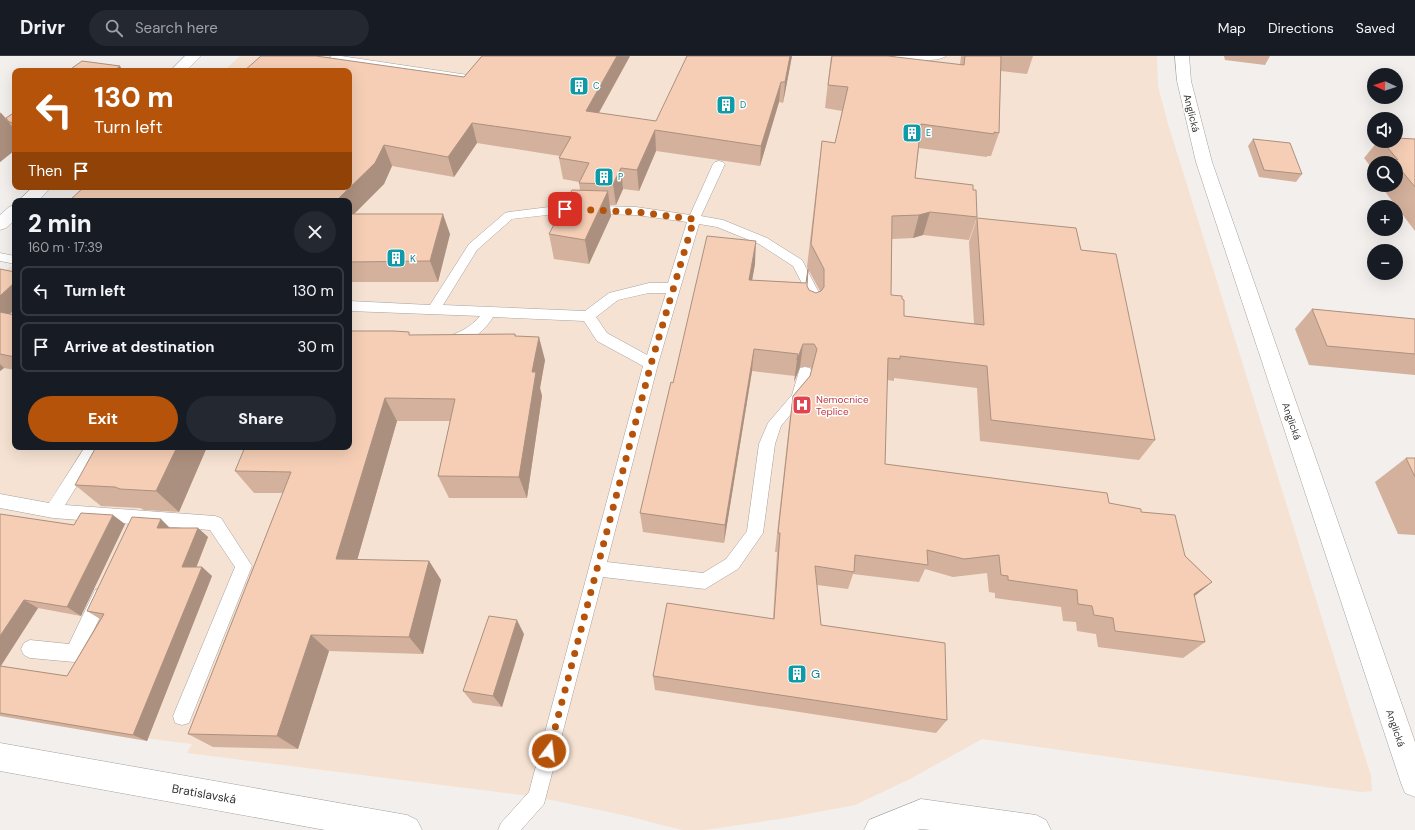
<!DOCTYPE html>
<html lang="en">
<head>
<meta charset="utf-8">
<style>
	body { margin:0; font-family:"DM Sans",sans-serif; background:#242831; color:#f1f3f6; height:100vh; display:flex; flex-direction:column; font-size:15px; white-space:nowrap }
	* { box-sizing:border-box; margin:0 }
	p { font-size:13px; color:#9ea1a6 }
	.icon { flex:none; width:22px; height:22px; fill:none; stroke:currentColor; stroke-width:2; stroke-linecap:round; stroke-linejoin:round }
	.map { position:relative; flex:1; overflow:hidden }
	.drawer { position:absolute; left:12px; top:142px; width:340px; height:252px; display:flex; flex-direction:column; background:#171b24; border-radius:8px; box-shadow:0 4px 16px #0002 }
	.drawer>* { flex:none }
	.top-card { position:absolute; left:12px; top:12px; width:340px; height:122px; border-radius:8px; box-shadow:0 4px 16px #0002; background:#b45309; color:#fff; overflow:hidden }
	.needle { width:26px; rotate:273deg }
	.fabs { position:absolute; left:1367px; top:12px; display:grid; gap:8px }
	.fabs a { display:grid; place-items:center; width:36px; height:36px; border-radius:50%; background:#171b24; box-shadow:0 4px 16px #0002; font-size:20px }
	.pin { position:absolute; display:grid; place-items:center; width:34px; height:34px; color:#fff; margin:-17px; border-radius:8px; box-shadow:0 2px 6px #0006 }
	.me { position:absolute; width:44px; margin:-22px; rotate:15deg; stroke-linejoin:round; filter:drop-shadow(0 0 3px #0008) }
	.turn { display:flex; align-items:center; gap:14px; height:84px; padding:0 16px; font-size:18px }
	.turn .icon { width:52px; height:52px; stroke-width:2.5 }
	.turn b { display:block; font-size:28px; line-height:34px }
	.then { display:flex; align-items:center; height:38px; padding:0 16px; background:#0003; gap:8px; font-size:15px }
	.round { display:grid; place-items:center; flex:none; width:42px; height:42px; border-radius:21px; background:#242831 }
	.head { display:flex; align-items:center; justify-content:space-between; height:68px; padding:0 16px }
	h1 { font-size:24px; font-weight:800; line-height:30px }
	.action { display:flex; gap:8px; margin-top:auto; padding:8px 16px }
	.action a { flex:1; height:46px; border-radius:24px; background:#b45309; color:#fff; font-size:16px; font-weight:800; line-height:46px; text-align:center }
	.action a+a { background:#242831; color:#f1f3f6 }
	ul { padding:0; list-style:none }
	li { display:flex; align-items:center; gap:12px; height:50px; margin:0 8px 6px; padding:0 8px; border:2px solid #363941; border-radius:8px }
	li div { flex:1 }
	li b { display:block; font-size:15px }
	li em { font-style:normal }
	header { display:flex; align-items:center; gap:24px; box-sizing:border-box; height:56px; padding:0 20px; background:#171b24; border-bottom:1px solid #363941 }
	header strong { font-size:19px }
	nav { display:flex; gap:22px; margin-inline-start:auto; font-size:14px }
	.search { width:280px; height:36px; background:#242831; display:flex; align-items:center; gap:10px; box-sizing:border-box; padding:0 14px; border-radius:22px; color:#9ea1a6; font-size:15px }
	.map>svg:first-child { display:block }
</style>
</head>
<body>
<header>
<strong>Drivr</strong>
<div class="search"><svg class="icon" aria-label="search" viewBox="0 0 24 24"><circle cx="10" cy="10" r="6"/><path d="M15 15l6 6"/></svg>Search here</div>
<nav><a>Map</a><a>Directions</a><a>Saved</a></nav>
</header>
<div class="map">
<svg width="1415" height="774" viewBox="0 0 1415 774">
	<rect width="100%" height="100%" fill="#f3efec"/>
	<path fill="#f5e2d2" d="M 240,0 L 1157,0 L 1158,30 L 1168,68 L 1371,720 L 1372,735 L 1361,736 L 982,683 L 910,723 L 855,749 L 786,762 L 705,774 L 682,774 L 623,759 L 537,741 L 187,697 L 192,688 L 152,683 L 0,657 L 0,219 L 15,207 L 15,391 L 349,391 L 349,15 L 224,15 Z"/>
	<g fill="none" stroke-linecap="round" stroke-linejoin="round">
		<g stroke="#a5a19f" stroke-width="1">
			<path id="lane" d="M 331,0 L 341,0 L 468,19 L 482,0 L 492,0 L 475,24 L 471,25 L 335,5 L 332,4 L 330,2 Z
				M 894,0 L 946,0 C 940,6 900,6 894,0 Z
				M 719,105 L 723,106 L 725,108 L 701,160 L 723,164 L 767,182 L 802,204 L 819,237 L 819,253 L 817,256 L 812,258 L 807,256 L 805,253 L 807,237 L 793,210 L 759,188 L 717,171 L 699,168 L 658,308 L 607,506 L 703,517 L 726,503 L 747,475 L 759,388 L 768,367 L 792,339 L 800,312 L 805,311 L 810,312 L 812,316 L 805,341 L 781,370 L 775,388 L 763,477 L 738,513 L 705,533 L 603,521 L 544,748 L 521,774 L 498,774 L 501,767 L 529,736 L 643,310 L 597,285 L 584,265 L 493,261 C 485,275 463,294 445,289 L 443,285 L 445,281 C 459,277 470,272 480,260 L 349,255 L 349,245 L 430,249 L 469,188 L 505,157 L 509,156 L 565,149 L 636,151 L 690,159 L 713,108 L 715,106 ZM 565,157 L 636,159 L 687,166 L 668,227 L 649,227 L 609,237 L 585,255 L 443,249 L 477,194 L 512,163 ZM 649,237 L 666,237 L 647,299 L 607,277 L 596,261 L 618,244 Z
				M 0,197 L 15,200 L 15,208 L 0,205 Z
				M 85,391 L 101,391 L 65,449 L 215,460 L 221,462 L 252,510 L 189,667 L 182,669 L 175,667 L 173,660 L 235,511 L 210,474 L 53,462 L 0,452 L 0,438 L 49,447 Z
				M 101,532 L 107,534 L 110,540 L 80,603 L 74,606 L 30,602 L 24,599 L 21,593 L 24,587 L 30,584 L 69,588 L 95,534 Z"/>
		</g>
		<g stroke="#a5a19f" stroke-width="1">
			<path id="street" d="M 1175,0 L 1189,0 L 1191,25 L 1212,106 L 1415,686 L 1415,741 L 1405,737 L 1401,727 L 1196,106 L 1177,25 Z
				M 0,687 L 407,759 L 417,764 L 422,774 L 325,774 L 0,715 Z
				M 921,743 L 1036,759 L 1046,764 L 1051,774 L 931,774 L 921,773 L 917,774 L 864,774 L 869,764 Z"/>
		</g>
		<g stroke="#a5a19f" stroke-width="1">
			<path id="secondary" d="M 185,0 L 201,0 L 186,15 L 170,15 Z
				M 33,131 L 51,131 L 38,145 L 18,145 Z
				M 15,149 L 15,164 L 6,172 L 0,174 L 0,159 L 9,151 Z"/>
		</g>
		<use href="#lane" fill="#fff" fill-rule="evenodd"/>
		<use href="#street" fill="#fff" fill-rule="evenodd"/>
		<use href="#secondary" fill="#fff" fill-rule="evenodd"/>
	</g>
	<path fill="#d3b19c" d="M 482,0 L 630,0 L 599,57 L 656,65 L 792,0 L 783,47 L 779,46 L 760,110 L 656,95 L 639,135 L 623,133 L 616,149 L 610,149 L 611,160 L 589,208 L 554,203 L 549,178 L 580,134 L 579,127 L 579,126 L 563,123 L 559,102 L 560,100 L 477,87 L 454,121 L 392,110 L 384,128 L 354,158 L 450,178 L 438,226 L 349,226 L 349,15 L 464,21 Z
		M 831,0 L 960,9 L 961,0 L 1033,0 L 1027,18 L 1001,15 L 999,77 L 991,100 L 987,100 L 987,101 L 919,92 L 915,122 L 973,134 L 977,161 L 969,184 L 923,179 L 913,182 L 892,183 L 891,239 L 902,243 L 904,260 L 974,268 L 969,186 L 977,162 L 1081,194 L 1155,384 L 1139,404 L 980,385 L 977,332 L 894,322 L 894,325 L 887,324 L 885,408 L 1109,447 L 1141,456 L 1212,526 L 1194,540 L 1205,586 L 1183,602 L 1098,591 L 1096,578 L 1077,575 L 1076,566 L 1063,565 L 1061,551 L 995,542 L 995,537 L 989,536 L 987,517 L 953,521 L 925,513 L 919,526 L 853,518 L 848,533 L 817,529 L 821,569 L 947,664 L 936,677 L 655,634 L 653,620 L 773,563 L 777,496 L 775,496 L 790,361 L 793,340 L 810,320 L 812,313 L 810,311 L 800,311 L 794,326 L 795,320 L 752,315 L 724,487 L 643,476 L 640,457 L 673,327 L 755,208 L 752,224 L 806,227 L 808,213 L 807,230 L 809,234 L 816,237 L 820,235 L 807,211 L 819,108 L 822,85 L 835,87 L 842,55 L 825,52 Z
		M 1224,0 L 1270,0 L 1265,9 L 1225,4 Z
		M 0,56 L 6,62 L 15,56 L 15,94 L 0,106 Z
		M 1253,83 L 1302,118 L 1296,126 L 1259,121 L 1248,90 Z
		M 1415,83 L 1415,175 L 1380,129 L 1396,129 L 1396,107 L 1374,107 L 1374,115 L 1364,102 L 1378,85 L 1396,85 Z
		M 0,213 L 10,258 L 15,259 L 15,314 L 4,312 L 0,315 Z
		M 1312,253 L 1415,263 L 1415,319 L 1309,309 L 1295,273 Z
		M 515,278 L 516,280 L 545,304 L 540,332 L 542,340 L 527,442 L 449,442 L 438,420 L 450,365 L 397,365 L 357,504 L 429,505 L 441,524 L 423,598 L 329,595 L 298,693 L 213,691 L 188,678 L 283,437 L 254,437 L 235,415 L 410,279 Z
		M 207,391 L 179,456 L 144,454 L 140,452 L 101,450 L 75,429 Z
		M 1406,402 L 1415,402 L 1415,479 L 1398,478 L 1375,426 Z
		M 0,458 L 74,469 L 125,468 L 81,560 L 38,552 L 1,610 L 67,620 L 100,563 L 87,555 L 171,472 L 198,472 L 208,481 L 196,511 L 202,511 L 212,520 L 147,685 L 0,660 Z
		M 524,578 L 502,651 L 473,647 L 463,635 Z"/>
	<path fill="#ac907f" d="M 617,0 L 630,0 L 588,76 L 586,55 Z
		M 790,0 L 792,0 L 783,47 L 785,26 Z
		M 120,10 L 123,15 L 114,15 Z
		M 781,26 L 779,46 L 760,110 L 761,90 Z
		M 1,57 L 15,74 L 15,94 L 0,106 L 0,58 Z
		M 472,67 L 477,87 L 454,121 L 448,101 Z
		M 655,74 L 656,95 L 639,135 L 637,114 Z
		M 384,89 L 392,110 L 384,128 L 349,163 L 349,145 L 336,145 Z
		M 621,112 L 623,133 L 616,149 L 613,128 Z
		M 608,135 L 611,160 L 589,208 L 585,184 Z
		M 930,156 L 923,179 L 913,182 L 919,159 Z
		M 443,158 L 450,178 L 438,226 L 430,205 Z
		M 756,185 L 755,208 L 748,247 L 749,224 Z
		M 15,226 L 15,253 L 6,262 L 0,256 L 0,240 Z
		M 539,281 L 545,304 L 540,332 L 542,340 L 527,442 L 519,421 L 532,316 Z
		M 803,288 L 800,311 L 794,326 L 797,304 Z
		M 754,293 L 752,315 L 724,487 L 725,469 Z
		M 0,308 L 4,312 L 0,315 Z
		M 385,342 L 397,365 L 352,522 L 336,503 Z
		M 177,391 L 207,391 L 179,456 L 156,435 Z
		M 113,459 L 125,468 L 81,560 L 67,551 Z
		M 161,463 L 171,473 L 157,472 Z
		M 198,472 L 208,481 L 193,520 L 182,511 Z
		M 429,505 L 441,524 L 423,598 L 409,581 Z
		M 202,511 L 212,520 L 147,685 L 133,679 Z
		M 1212,526 L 1191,543 L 1194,538 Z
		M 24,544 L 38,552 L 0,611 L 0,580 Z
		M 517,564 L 524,578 L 502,651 L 493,640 Z
		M 311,579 L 329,595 L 298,693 L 277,680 Z"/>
	<path fill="#f5ceb5" stroke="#ac907f" d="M 261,0 L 316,0 L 464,21 L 482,0 L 617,0 L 586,55 L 656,65 L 687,0 L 790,0 L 785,26 L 781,26 L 761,90 L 655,74 L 637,114 L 621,112 L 613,128 L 579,127 L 589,107 L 559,102 L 571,81 L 472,67 L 448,101 L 384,89 L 375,107 L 336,145 L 69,145 L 84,131 L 349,131 L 349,15 L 244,15 Z
		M 832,0 L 888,0 L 964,9 L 965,0 L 1001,0 L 999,77 L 994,76 L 994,78 L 921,68 L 915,122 L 973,129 L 973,134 L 976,134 L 977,161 L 930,156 L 919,159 L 892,160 L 891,239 L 902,240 L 902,243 L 904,244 L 904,260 L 984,269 L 977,162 L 1076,172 L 1081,194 L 1116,198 L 1155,384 L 991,364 L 987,310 L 900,300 L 900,303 L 888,302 L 885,408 L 1107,437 L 1109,447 L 1141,453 L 1141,456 L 1175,459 L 1185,500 L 1212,526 L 1194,538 L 1205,586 L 1115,575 L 1113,562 L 1094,559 L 1092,550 L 1078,548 L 1077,534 L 1008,524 L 1008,520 L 1001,519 L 999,499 L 964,503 L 927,494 L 928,509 L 855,499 L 854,516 L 815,510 L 821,569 L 945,587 L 947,664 L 653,620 L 667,547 L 774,563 L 780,477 L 778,477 L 793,340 L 810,320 L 817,293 L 814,288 L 803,288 L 797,304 L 798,298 L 754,293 L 725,469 L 640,457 L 671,326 L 673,327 L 707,180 L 756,185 L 749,224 L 806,227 L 808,213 L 807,230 L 809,234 L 816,237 L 821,235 L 824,231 L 824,213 L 811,188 L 822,85 L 835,87 L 848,31 L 828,29 Z
		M 82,5 L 120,10 L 114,15 L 68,15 Z
		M 15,56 L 15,67 L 9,66 L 6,62 Z
		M 1396,82 L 1415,83 L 1415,131 L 1396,108 L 1396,107 L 1395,107 L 1392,103 L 1398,104 L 1382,85 L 1396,85 Z
		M 1253,83 L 1290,87 L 1302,118 L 1264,114 Z
		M 572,134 L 608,135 L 585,184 L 549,178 Z
		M 349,158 L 443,158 L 430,205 L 349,206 Z
		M 0,213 L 15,216 L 15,226 L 0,240 Z
		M 1312,253 L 1415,263 L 1415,298 L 1327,290 Z
		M 0,256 L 15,259 L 15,301 L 0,298 Z
		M 349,275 L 394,275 L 409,276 L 409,279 L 515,278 L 515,280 L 539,281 L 532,316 L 536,316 L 519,421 L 438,420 L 455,343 L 385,342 L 336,503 L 429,505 L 409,581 L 311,579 L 277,680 L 188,678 L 291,416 L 235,415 L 245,391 L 349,391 Z
		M 96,391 L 177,391 L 156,435 L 120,433 L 115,431 L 75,429 Z
		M 1406,402 L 1415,402 L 1415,421 Z
		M 81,457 L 113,459 L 67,551 L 24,544 L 0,580 L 0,458 L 74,469 Z
		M 132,461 L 161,463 L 157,472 L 198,472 L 182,511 L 202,511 L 133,679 L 0,657 L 0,610 L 67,620 L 104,558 L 87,555 Z
		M 489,560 L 517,564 L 493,640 L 463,635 Z"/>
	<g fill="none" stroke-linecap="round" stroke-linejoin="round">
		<path stroke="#b45309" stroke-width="7" stroke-dasharray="0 12.6" d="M 549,695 L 651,308 L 694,163 L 636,156 L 565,153"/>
	</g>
	<defs>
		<g id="building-square" transform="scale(1)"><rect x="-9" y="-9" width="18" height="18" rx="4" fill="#0f9aa8" stroke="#fff"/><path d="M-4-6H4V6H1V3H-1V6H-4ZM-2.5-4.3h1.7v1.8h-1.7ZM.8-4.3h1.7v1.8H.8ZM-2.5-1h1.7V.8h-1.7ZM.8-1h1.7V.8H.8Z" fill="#fff"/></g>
		<g id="hospital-square" transform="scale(1)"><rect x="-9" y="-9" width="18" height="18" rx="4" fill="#e0444e" stroke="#fff"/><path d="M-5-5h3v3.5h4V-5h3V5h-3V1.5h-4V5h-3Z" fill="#fff"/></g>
	</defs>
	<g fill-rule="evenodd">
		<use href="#building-square" x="579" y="30"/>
		<use href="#building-square" x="726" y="49"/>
		<use href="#building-square" x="912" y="77"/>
		<use href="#building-square" x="604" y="121"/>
		<use href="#building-square" x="396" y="202"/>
		<use href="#hospital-square" x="802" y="349"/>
		<use href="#building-square" x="797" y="618"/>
	</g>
	<g text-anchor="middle" stroke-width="3" stroke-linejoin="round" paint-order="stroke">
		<g font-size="9" fill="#0d838f" stroke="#fff" text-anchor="start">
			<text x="593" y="33">C</text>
			<text x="740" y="52">D</text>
			<text x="926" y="80">E</text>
			<text x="618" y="124">P</text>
		</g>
		<g font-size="10" fill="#353433" stroke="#fff">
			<text transform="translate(1192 57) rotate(76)" y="4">Anglická</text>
			<text transform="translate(1292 365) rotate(71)" y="4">Anglická</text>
			<text transform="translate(1396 672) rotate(71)" y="4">Anglická</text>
		</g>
		<g font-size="10" fill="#0d838f" stroke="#fff" text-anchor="start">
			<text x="410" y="206">K</text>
		</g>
		<g font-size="10" fill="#be3a42" stroke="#fff" text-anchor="start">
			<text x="816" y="347">Nemocnice<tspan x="816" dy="12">Teplice</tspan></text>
		</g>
		<g font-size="12" fill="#0d838f" stroke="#fff" text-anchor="start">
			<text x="811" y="622">G</text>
		</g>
		<g font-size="12" fill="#353433" stroke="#fff">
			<text transform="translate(204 738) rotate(10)" y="4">Bratislavská</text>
		</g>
	</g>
</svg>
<div class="fabs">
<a><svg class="needle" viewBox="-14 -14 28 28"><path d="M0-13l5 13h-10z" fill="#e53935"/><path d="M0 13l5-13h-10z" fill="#9ea1a6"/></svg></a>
<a><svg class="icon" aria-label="sound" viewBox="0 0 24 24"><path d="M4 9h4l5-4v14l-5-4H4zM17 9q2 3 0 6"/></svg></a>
<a><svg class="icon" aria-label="search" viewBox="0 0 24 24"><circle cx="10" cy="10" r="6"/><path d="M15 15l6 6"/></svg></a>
<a>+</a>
<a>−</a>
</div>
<div class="pin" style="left:565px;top:153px;background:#d93025"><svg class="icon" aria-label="arrive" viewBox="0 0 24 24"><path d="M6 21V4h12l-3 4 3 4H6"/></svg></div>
<svg class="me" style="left:549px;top:695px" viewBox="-20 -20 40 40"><circle r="17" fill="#b45309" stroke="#fff" stroke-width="3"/><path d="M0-11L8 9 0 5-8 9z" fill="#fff"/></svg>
<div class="top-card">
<div class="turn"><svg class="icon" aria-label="left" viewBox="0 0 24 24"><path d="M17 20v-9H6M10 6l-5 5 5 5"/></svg><div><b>130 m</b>Turn left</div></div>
<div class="then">Then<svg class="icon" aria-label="arrive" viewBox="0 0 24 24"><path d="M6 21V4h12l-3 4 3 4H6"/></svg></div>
</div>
<section class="drawer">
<div class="head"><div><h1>2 min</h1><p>160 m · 17:39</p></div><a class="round"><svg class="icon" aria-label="close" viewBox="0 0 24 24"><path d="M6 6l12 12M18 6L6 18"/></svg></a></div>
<ul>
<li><svg class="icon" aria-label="left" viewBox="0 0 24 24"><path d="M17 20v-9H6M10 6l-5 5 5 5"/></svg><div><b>Turn left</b></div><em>130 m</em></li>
<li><svg class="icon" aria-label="arrive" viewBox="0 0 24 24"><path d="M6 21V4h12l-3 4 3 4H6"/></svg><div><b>Arrive at destination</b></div><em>30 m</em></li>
</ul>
<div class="action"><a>Exit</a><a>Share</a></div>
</section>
</div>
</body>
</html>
